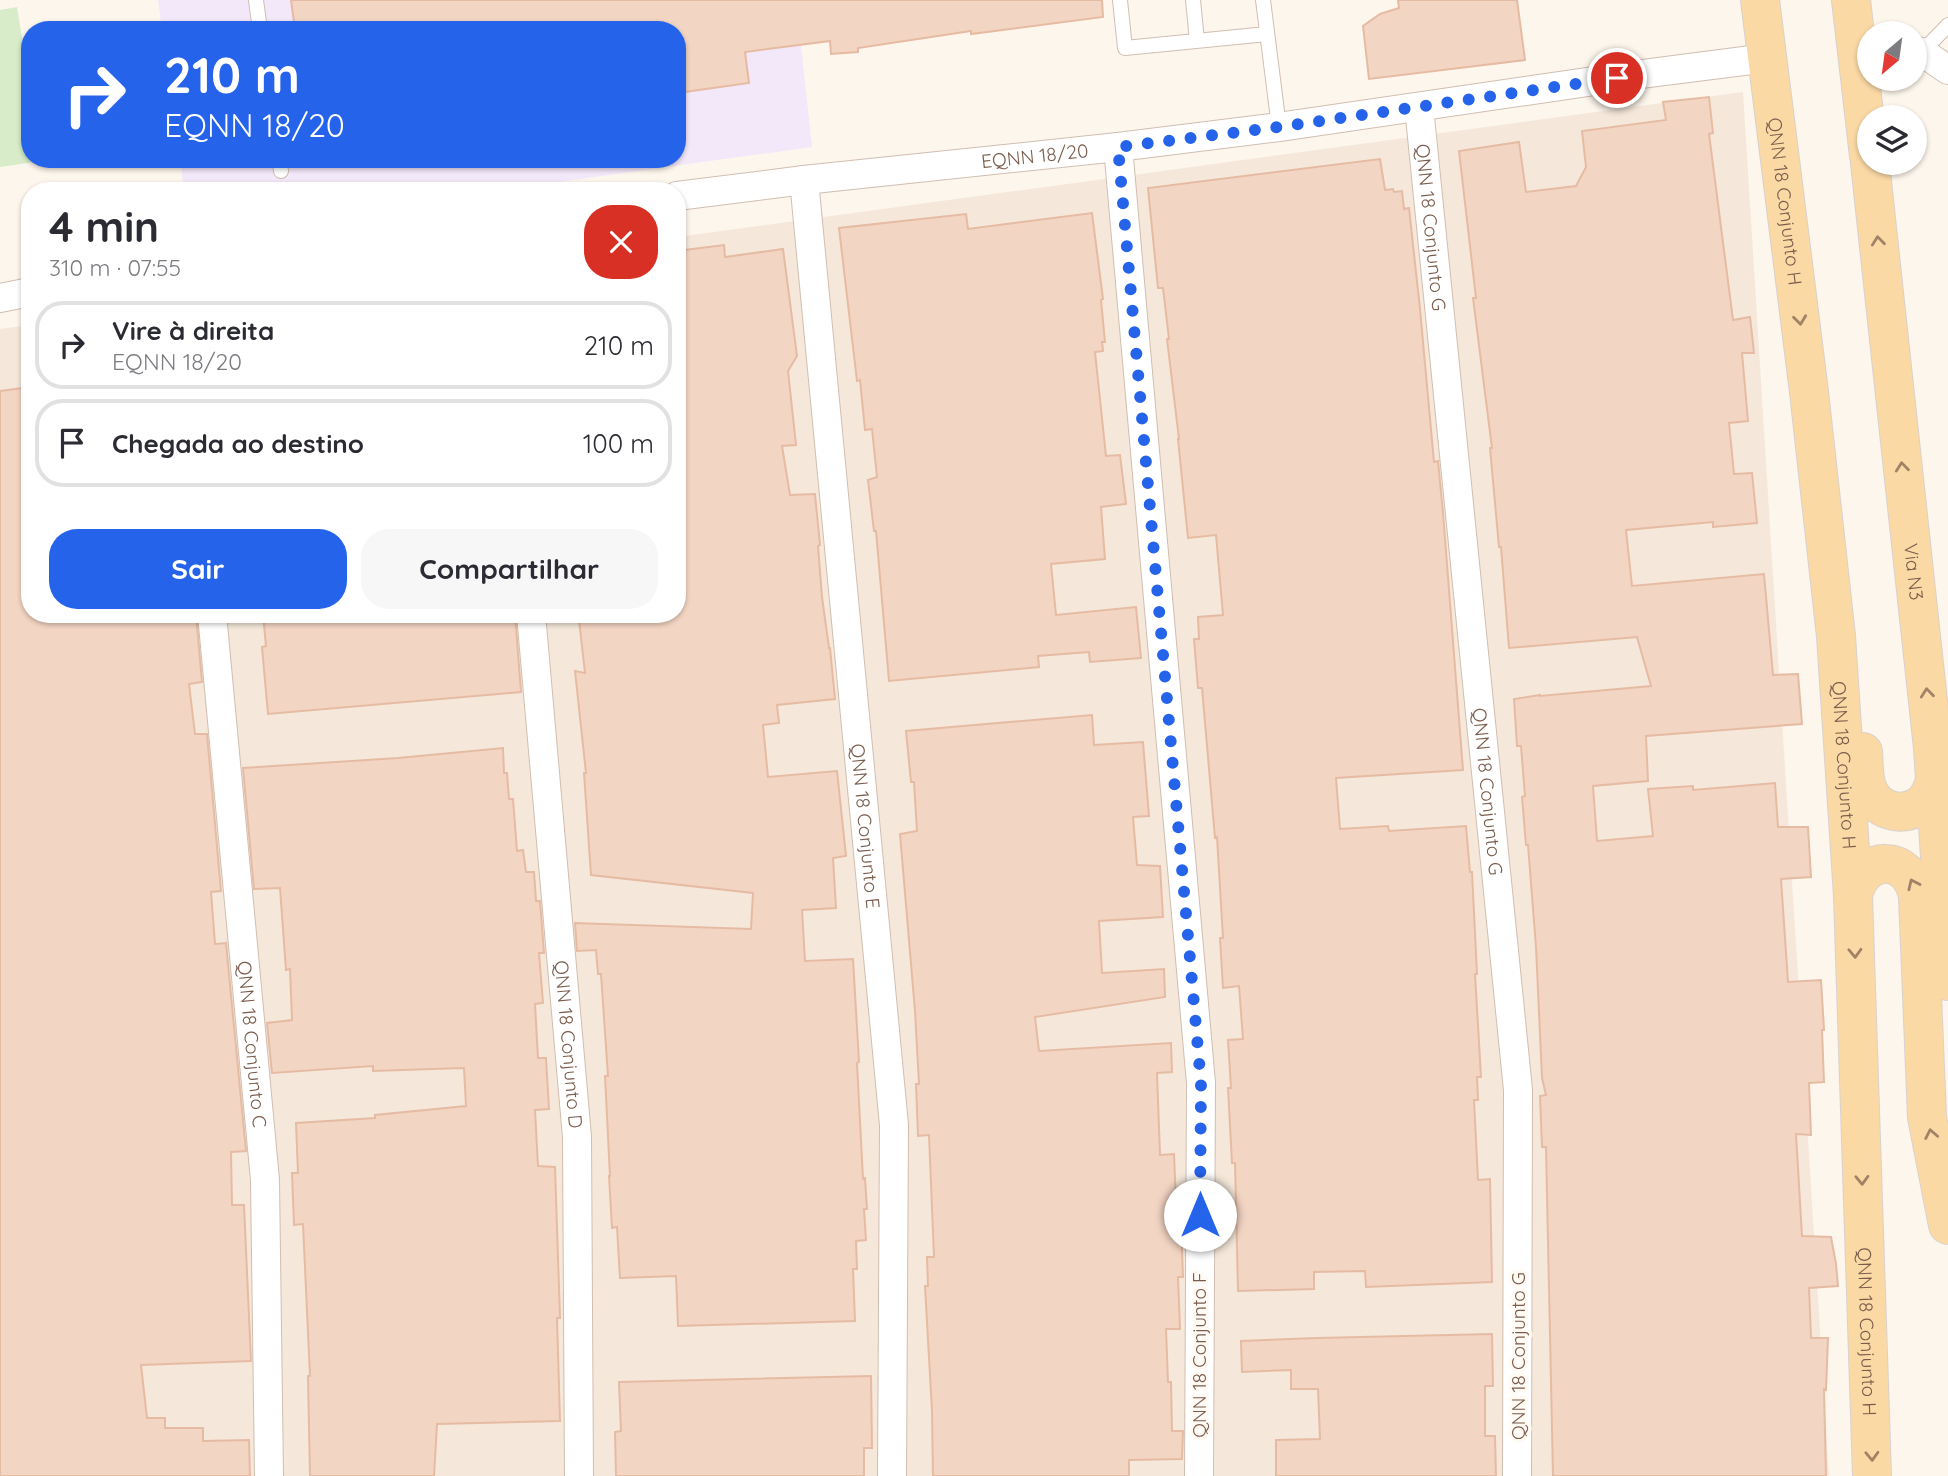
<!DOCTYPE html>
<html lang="pt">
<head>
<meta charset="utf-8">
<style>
	body { margin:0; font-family:Quicksand,sans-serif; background:#f7f7f7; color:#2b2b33; height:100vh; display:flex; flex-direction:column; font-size:26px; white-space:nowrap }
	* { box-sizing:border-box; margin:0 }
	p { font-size:23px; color:#7c7c81 }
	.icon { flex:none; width:38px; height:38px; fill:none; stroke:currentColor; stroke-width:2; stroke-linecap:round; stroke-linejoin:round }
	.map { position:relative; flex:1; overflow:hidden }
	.details { position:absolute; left:21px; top:182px; width:665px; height:441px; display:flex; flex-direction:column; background:#fff; border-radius:28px; box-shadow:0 2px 5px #0004 }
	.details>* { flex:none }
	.guide { position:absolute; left:21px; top:21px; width:665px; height:147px; border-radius:28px; box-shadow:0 2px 5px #0004; background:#2563eb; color:#fff; overflow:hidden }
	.needle { width:46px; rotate:209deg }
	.controls { position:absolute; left:1857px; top:21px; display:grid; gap:14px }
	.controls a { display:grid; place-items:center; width:70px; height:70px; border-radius:50%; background:#fff; box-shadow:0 2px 5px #0004; font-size:35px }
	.pin { position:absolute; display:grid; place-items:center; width:60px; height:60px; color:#fff; margin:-30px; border:4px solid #fff; border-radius:50%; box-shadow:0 2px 7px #0007 }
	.me { position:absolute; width:77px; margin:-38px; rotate:0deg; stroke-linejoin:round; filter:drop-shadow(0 0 5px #0008) }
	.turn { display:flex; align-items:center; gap:24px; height:147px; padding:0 28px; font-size:32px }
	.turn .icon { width:91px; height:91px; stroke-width:2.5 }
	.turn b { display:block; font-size:49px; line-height:60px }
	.round { display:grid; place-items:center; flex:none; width:74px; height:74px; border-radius:28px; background:#f7f7f7 }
	.overview { display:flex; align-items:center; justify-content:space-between; height:119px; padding:0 28px }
	h1 { font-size:42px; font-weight:700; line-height:52px }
	.action { display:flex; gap:14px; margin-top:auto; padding:14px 28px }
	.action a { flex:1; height:80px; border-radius:28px; background:#2563eb; color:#fff; font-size:28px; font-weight:700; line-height:80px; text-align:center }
	.action a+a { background:#f7f7f7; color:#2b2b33 }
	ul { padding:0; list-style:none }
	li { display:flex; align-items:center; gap:21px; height:88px; margin:0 14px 10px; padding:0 14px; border:4px solid #e1e1e2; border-radius:28px }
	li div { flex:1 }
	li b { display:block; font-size:26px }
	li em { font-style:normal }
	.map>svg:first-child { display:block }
</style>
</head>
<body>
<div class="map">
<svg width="1948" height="1476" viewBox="0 0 1948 1476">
	<rect width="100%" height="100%" fill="#fdf6ec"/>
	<path fill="#f5e8da" d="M 1743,92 L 1829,1476 L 0,1476 L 0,329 L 30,325 L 30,614 L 677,614 L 677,237 Z"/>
	<path fill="#f3e8fa" d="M 158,0 L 796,0 L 812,147 L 493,191 L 184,191 L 180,159 L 677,159 L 677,30 L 162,30 Z"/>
	<path fill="#d8ecc9" d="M 17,7 L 30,87 L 30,159 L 42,159 L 42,161 L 0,167 L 0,10 Z"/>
	<path fill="#f3d5c3" stroke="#e6bba3" stroke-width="2" d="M 291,0 L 1102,0 L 1103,17 L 971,34 L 971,31 L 858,48 L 858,52 L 831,54 L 830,41 L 745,52 L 749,83 L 677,93 L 677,30 L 295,30 Z
		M 1398,0 L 1517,0 L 1525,60 L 1369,79 L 1363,26 L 1380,14 L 1399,8 Z
		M 1709,97 L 1713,133 L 1709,134 L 1733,320 L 1750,317 L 1754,353 L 1742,353 L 1748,421 L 1729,423 L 1734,474 L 1752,473 L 1757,523 L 1713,527 L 1713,522 L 1626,530 L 1632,586 L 1764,574 L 1773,675 L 1798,674 L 1802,724 L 1646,736 L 1648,781 L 1593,786 L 1597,841 L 1653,836 L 1648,789 L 1693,786 L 1693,790 L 1775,783 L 1778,827 L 1808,827 L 1811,877 L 1781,879 L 1788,982 L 1821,980 L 1824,1030 L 1822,1030 L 1824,1082 L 1809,1083 L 1811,1135 L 1796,1134 L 1802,1236 L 1831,1237 L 1836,1264 L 1838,1286 L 1809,1288 L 1811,1338 L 1828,1338 L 1826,1390 L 1824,1389 L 1826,1476 L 1553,1476 L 1546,1147 L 1542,1147 L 1540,1096 L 1546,1095 L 1542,1078 L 1536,947 L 1528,845 L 1526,845 L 1522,797 L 1525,796 L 1521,746 L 1517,746 L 1514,699 L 1540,695 L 1540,696 L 1651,686 L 1637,637 L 1509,648 L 1501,547 L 1499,547 L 1490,448 L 1492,448 L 1473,298 L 1476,298 L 1459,151 L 1519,142 L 1526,192 L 1576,186 L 1586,167 L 1582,131 L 1666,120 L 1663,102 Z
		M 1380,159 L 1385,190 L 1393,189 L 1394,192 L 1402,191 L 1404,209 L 1409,208 L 1420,309 L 1434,462 L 1438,461 L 1443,513 L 1463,770 L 1336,778 L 1340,829 L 1388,826 L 1389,831 L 1466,826 L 1470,872 L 1472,872 L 1477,974 L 1475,974 L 1481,1077 L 1477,1077 L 1478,1100 L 1474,1100 L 1478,1180 L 1490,1179 L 1492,1282 L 1366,1287 L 1365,1271 L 1314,1272 L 1314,1289 L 1238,1291 L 1235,1163 L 1232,1163 L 1228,1088 L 1231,1088 L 1228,1040 L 1243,1039 L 1239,986 L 1223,988 L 1220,938 L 1223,938 L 1217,837 L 1215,838 L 1202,688 L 1198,688 L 1194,639 L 1199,639 L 1198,617 L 1223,615 L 1216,535 L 1188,538 L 1178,439 L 1179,439 L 1167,339 L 1169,339 L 1163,288 L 1158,288 L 1148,188 Z
		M 1092,213 L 1103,299 L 1101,300 L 1105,342 L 1102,342 L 1103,351 L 1095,352 L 1106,456 L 1120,455 L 1126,504 L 1101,507 L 1105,559 L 1051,564 L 1056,615 L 1136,607 L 1141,658 L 1090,662 L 1089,652 L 1038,656 L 1039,667 L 889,681 L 876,531 L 874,531 L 868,480 L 877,477 L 872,429 L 865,430 L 860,380 L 857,381 L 839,228 L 966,214 L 968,229 Z
		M 724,245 L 725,257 L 783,249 L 797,356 L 788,371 L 796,445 L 782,446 L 790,495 L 815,494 L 820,545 L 818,546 L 822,597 L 829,648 L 830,648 L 835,699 L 777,705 L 779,723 L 763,725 L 768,777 L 837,771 L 846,856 L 833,858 L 836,908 L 802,910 L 805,961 L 853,959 L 859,1062 L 857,1063 L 863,1179 L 865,1178 L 867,1209 L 864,1209 L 866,1240 L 856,1241 L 857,1269 L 853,1269 L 855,1321 L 678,1326 L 676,1276 L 620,1278 L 617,1227 L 612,1228 L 609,1176 L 610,1176 L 605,1076 L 608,1076 L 601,974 L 598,974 L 596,950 L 577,951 L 575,923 L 751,929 L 753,893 L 591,875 L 584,773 L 586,773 L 575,671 L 585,673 L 579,620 L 637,614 L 677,614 L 677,251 Z
		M 30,387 L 30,614 L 196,614 L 202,682 L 189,684 L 195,734 L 207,734 L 221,891 L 211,892 L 215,944 L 226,943 L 246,1151 L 231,1152 L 232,1205 L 244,1205 L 251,1361 L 141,1365 L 147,1418 L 165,1418 L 165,1428 L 203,1428 L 203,1441 L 249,1440 L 250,1476 L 0,1476 L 0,391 Z
		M 263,614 L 515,614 L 521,692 L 268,714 L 262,647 L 266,646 Z
		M 1092,715 L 1094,745 L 1143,742 L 1149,816 L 1133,817 L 1137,865 L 1160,866 L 1163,917 L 1099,921 L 1102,973 L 1164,969 L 1165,997 L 1035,1017 L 1039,1051 L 1171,1043 L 1172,1072 L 1157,1073 L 1160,1155 L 1174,1154 L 1177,1226 L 1181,1226 L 1183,1277 L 1178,1277 L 1180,1329 L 1166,1329 L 1168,1382 L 1171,1382 L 1172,1431 L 1183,1431 L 1182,1459 L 1129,1460 L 1129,1476 L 933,1476 L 932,1411 L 925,1286 L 928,1286 L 927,1257 L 934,1257 L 929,1135 L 918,1136 L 916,1084 L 919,1084 L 915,1011 L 900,834 L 917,831 L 914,782 L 911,782 L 906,731 Z
		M 503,748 L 504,773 L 507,773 L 509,799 L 513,799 L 517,851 L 523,850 L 526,872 L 534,872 L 536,901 L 540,901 L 544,953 L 539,953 L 543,1003 L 535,1004 L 538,1058 L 546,1058 L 549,1109 L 535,1110 L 538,1166 L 555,1167 L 560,1318 L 557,1318 L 560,1421 L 437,1424 L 434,1476 L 310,1476 L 308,1376 L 310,1376 L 303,1224 L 294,1225 L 292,1173 L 298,1173 L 296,1123 L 375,1118 L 375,1115 L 466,1106 L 464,1068 L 373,1071 L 373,1066 L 272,1073 L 267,1023 L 292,1020 L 290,969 L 286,970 L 280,888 L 254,889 L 243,768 L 398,758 Z
		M 1492,1334 L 1493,1386 L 1485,1386 L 1485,1436 L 1495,1436 L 1496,1476 L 1276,1476 L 1276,1440 L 1320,1439 L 1318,1389 L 1291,1389 L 1291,1370 L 1242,1372 L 1241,1341 L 1317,1338 Z
		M 871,1376 L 872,1448 L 864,1448 L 864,1476 L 616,1476 L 615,1432 L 621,1431 L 619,1382 Z"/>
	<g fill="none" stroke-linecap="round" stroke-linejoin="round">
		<g stroke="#d1beb0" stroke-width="16">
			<path id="lane" d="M 256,0 L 260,30
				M 1120,0 L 1125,48 L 1267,34
				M 1193,0 L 1197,41
				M 1263,0 L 1279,127
				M 1922,52 L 1948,25
				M 279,159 L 281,171"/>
		</g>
		<g stroke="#d1beb0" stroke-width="30">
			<g id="street">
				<path d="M 1914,51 L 1922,52 L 1948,70"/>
				<path id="s1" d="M 1419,107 L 1518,1090 L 1517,1476"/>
				<path d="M 1118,147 L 1201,1083 L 1199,1476"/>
				<path id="s2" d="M 804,180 L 894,1125 L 892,1476"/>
				<path id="s3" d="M 677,196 L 804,180 L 1118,147 L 1279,127 L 1642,74 L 1767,58"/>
				<path d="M 0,298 L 30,292"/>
				<path id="s4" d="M 212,614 L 265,1180 L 269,1476"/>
				<path id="s5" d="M 531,614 L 577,1137 L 579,1476"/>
			</g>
		</g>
		<g stroke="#dad1cd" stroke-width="40">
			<g id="primary">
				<path id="s6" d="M 1760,0 L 1809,392 L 1836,636 L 1853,896 L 1872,1476"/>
				<path d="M 1851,0 L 1869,156"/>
				<path id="s7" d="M 1870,163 L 1933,748 L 1948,981"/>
				<path d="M 1863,752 C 1864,764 1863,779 1868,790 C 1876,810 1901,818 1919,806 C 1927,801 1931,793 1934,784"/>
				<path d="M 1853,896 C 1862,852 1911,854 1918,897 L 1927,1117 L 1948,1225"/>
			</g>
		</g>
		<use href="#lane" stroke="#fff" stroke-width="14"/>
		<use href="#street" stroke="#fff" stroke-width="28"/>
		<use href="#primary" stroke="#fbd9a5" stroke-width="38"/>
	</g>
	<defs><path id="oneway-chevron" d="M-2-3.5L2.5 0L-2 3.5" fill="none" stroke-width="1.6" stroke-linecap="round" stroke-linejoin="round" transform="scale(1.75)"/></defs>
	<g stroke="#a18267">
		<use href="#oneway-chevron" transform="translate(1878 241) rotate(-96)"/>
		<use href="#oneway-chevron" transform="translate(1800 320) rotate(83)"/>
		<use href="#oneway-chevron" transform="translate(1902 467) rotate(-96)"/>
		<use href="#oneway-chevron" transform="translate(1927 693) rotate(-96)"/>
		<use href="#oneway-chevron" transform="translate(1913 884) rotate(-115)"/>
		<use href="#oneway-chevron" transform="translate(1855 953) rotate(88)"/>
		<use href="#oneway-chevron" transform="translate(1931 1134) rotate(-101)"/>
		<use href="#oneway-chevron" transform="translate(1862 1180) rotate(88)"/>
		<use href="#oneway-chevron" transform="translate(1872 1456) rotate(88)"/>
	</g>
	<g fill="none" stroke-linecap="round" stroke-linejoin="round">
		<path stroke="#2563eb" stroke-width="12" stroke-dasharray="0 21.6" d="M 1200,1215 L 1201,1083 L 1118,147 L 1279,127 L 1617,78"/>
	</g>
	<g text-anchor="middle" stroke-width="7" stroke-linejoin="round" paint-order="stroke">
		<g font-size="19" fill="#7a5c4d" stroke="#fffaf3">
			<text dy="7" stroke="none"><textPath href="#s3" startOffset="360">EQNN 18/20</textPath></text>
			<text dy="7" stroke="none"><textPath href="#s6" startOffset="203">QNN 18 Conjunto H</textPath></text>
			<text dy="7" stroke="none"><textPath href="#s1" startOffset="121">QNN 18 Conjunto G</textPath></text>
			<text dy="7" stroke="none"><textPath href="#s7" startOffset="411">Via N3</textPath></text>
			<text dy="7" stroke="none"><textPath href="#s6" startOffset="770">QNN 18 Conjunto H</textPath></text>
			<text dy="7" stroke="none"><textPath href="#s1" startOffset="688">QNN 18 Conjunto G</textPath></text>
			<text dy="7" stroke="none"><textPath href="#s2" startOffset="649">QNN 18 Conjunto E</textPath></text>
			<text dy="7" stroke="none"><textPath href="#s4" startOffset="432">QNN 18 Conjunto C</textPath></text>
			<text dy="7" stroke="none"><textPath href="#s5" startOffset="432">QNN 18 Conjunto D</textPath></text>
			<text dy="7" stroke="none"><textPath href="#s6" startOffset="1337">QNN 18 Conjunto H</textPath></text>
			<text transform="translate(1199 1355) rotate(-90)" y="7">QNN 18 Conjunto F</text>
			<text transform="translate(1518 1356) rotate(-90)" y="7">QNN 18 Conjunto G</text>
		</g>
	</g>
</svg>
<div class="controls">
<a><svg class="needle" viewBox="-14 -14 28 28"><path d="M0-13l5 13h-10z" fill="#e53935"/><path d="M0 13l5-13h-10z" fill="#7c7c81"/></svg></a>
<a><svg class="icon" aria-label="layers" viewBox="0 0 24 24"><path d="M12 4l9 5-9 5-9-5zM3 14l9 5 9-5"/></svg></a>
</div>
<div class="pin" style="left:1617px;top:78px;background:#d93025"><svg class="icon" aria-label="arrive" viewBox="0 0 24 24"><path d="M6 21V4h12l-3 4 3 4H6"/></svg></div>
<svg class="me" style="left:1200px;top:1215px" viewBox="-20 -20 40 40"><circle r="19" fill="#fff"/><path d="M0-13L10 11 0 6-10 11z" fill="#2563eb"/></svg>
<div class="guide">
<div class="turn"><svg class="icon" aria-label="right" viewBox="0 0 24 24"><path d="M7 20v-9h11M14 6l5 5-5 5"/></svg><div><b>210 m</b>EQNN 18/20</div></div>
</div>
<section class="details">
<div class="overview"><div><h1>4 min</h1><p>310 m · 07:55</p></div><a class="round" style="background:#d93025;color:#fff"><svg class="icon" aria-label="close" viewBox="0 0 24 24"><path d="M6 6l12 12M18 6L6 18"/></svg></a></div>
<ul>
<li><svg class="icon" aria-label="right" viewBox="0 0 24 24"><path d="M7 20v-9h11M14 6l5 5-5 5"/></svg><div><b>Vire à direita</b><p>EQNN 18/20</p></div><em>210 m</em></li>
<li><svg class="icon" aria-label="arrive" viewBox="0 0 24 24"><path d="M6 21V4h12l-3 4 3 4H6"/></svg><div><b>Chegada ao destino</b></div><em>100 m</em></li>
</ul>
<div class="action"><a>Sair</a><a>Compartilhar</a></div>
</section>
</div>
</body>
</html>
